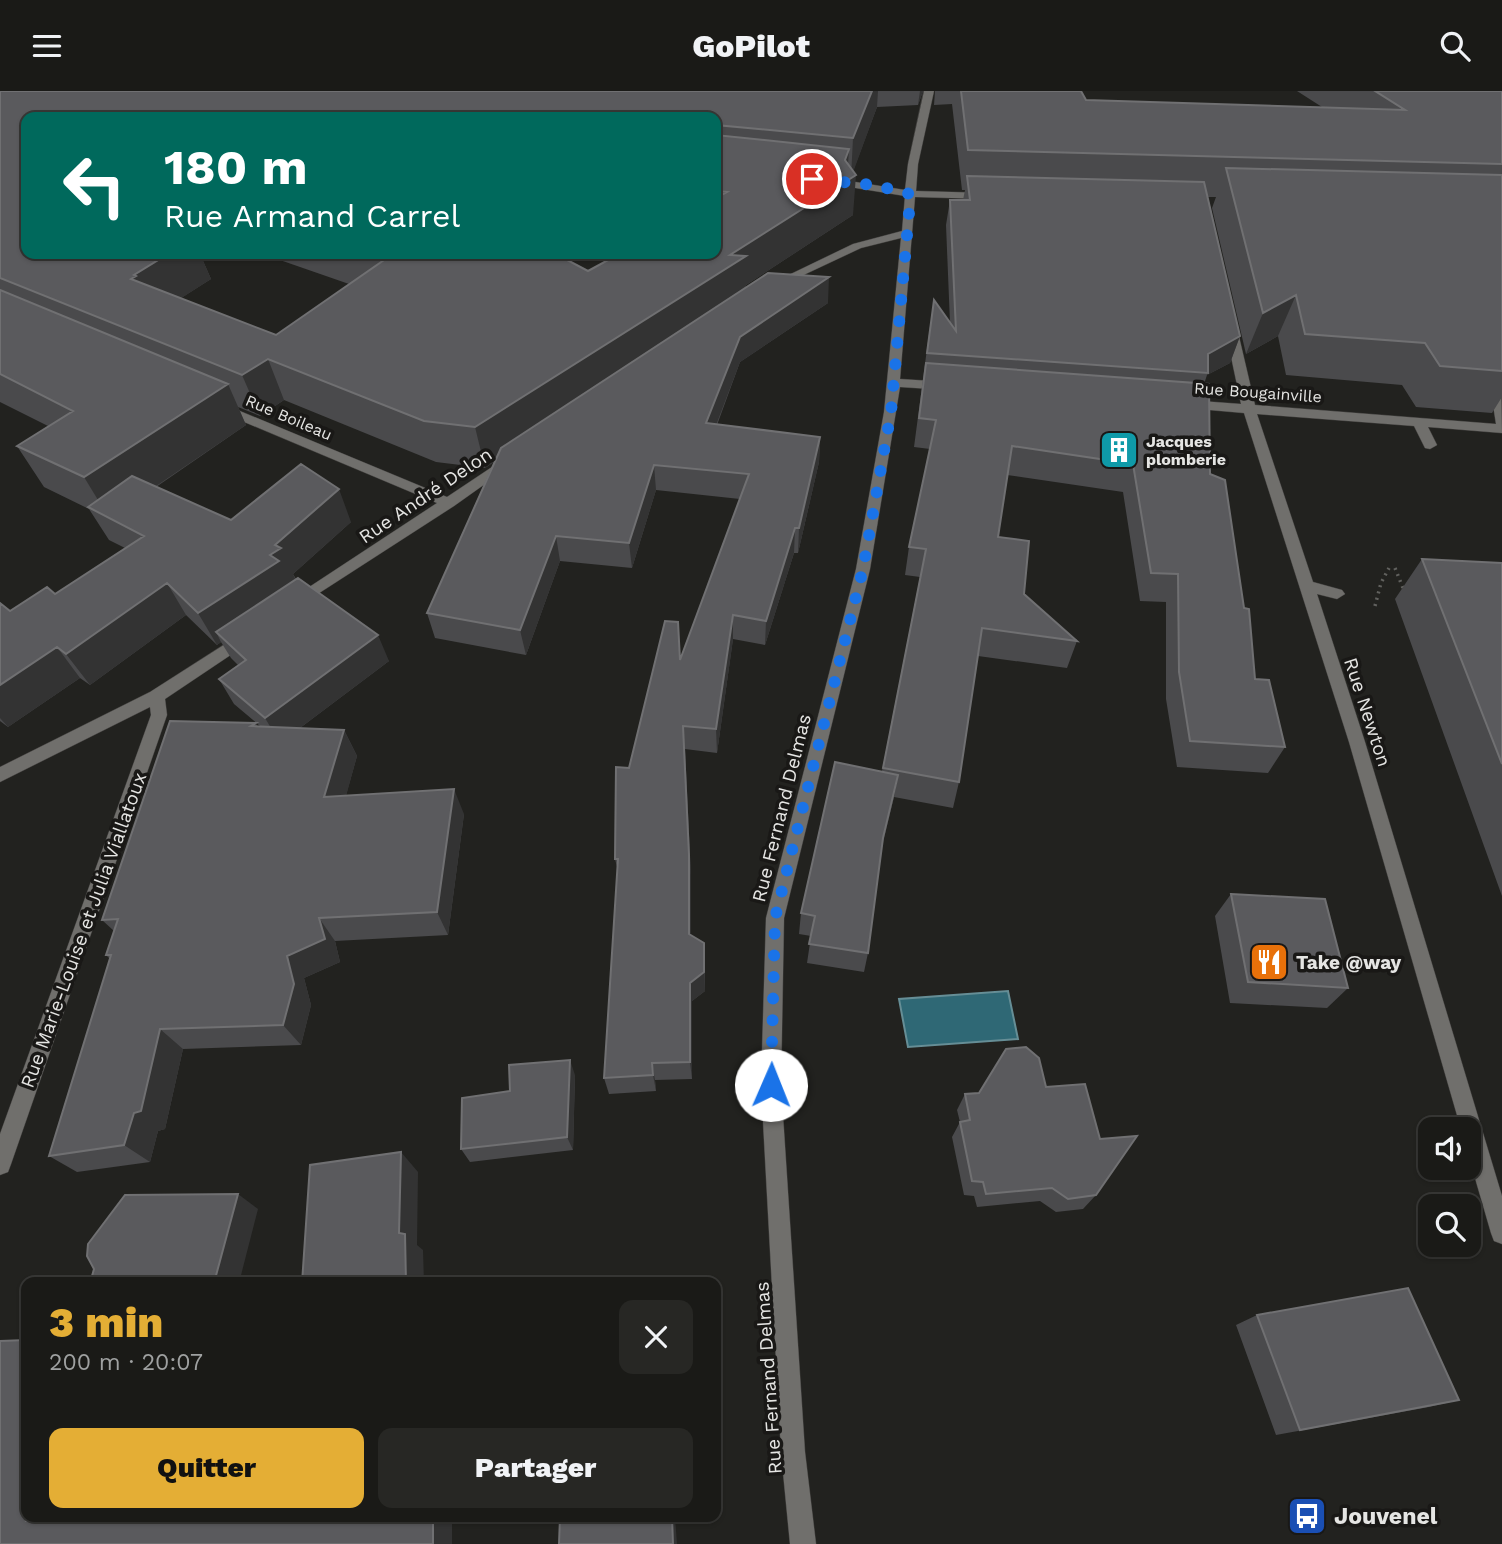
<!DOCTYPE html>
<html lang="fr">
<head>
<meta charset="utf-8">
<style>
	body { margin:0; font-family:"Work Sans",sans-serif; background:#272724; color:#f1f3f6; height:100vh; display:flex; flex-direction:column; font-size:26px; white-space:nowrap }
	* { box-sizing:border-box; margin:0 }
	p { font-size:23px; color:#9fa1a1 }
	.icon { flex:none; width:38px; height:38px; fill:none; stroke:currentColor; stroke-width:2; stroke-linecap:round; stroke-linejoin:round }
	.map { position:relative; flex:1; overflow:hidden }
	.sheet { position:absolute; left:21px; top:1186px; width:700px; height:245px; display:flex; flex-direction:column; background:#1a1a17; border-radius:14px; box-shadow:0 2px 5px #0004,0 0 0 2px #383836 }
	.sheet>* { flex:none }
	.banner { position:absolute; left:21px; top:21px; width:700px; height:147px; border-radius:14px; box-shadow:0 2px 5px #0004,0 0 0 2px #383836; background:#00695c; color:#fff; overflow:hidden }
	.buttons { position:absolute; left:1418px; top:1026px; display:grid; gap:14px }
	.buttons a { display:grid; place-items:center; width:63px; height:63px; border-radius:14px; background:#1a1a17; box-shadow:0 2px 5px #0004,0 0 0 2px #383836; font-size:35px }
	.pin { position:absolute; display:grid; place-items:center; width:60px; height:60px; color:#fff; margin:-30px; border:4px solid #fff; border-radius:50%; box-shadow:0 2px 7px #0007 }
	.me { position:absolute; width:77px; margin:-38px; rotate:1deg; stroke-linejoin:round; filter:drop-shadow(0 0 5px #0008) }
	.turn { display:flex; align-items:center; gap:24px; height:147px; padding:0 28px; font-size:32px }
	.turn .icon { width:91px; height:91px; stroke-width:2.5 }
	.turn b { display:block; font-size:49px; line-height:60px }
	.round { display:grid; place-items:center; flex:none; width:74px; height:74px; border-radius:14px; background:#272724 }
	.headline { display:flex; align-items:center; justify-content:space-between; height:119px; padding:0 28px }
	h1 { font-size:42px; font-weight:800; line-height:52px; color:#e4ae35 }
	.cta { display:flex; gap:14px; margin-top:auto; padding:14px 28px }
	.cta a { flex:1; height:80px; border-radius:14px; background:#e4ae35; color:#111; font-size:28px; font-weight:800; line-height:80px; text-align:center }
	.cta a+a { background:#272724; color:#f1f3f6 }
	header { display:flex; justify-content:space-between; align-items:center; height:91px; padding:0 28px; background:#1a1a17; font-size:32px; font-weight:800 }
	.map>svg:first-child { display:block }
</style>
</head>
<body>
<header><svg class="icon" aria-label="menu" viewBox="0 0 24 24"><path d="M4 6h16M4 12h16M4 18h16"/></svg>GoPilot<svg class="icon" aria-label="search" viewBox="0 0 24 24"><circle cx="10" cy="10" r="6"/><path d="M15 15l6 6"/></svg></header>
<div class="map">
<svg width="1502" height="1453" viewBox="0 0 1502 1453">
	<rect width="100%" height="100%" fill="#22221f"/>
	<path fill="#2f6875" stroke="#668e96" stroke-width="2" d="M 1008,900 L 1018,948 L 908,956 L 899,908 Z"/>
	<g fill="none" stroke-linecap="round" stroke-linejoin="round">
		<g stroke="#403f3d" stroke-width="1">
			<path id="minor" d="M 924,0 L 934,0 L 918,73 L 916,100 L 988,102 L 993,105 L 988,108 L 915,106 L 900,288 L 947,291 L 953,295 L 947,299 L 900,296 L 870,478 L 784,827 L 781,994 L 805,1361 L 816,1453 L 790,1453 L 781,1361 L 761,994 L 766,827 L 856,478 L 884,321 L 901,147 L 861,157 L 778,196 L 768,194 L 853,153 L 902,140 L 905,105 L 831,93 L 826,90 L 831,87 L 905,99 L 908,73 Z
				M 1231,233 L 1237,237 L 1255,314 L 1496,333 L 1489,288 L 1495,284 L 1501,288 L 1502,342 L 1428,336 L 1437,354 L 1430,358 L 1425,357 L 1414,335 L 1257,323 L 1313,491 L 1342,499 L 1345,503 L 1337,508 L 1317,503 L 1365,651 L 1502,1105 L 1502,1153 L 1494,1150 L 1491,1142 L 1468,1063 L 1468,1038 L 1461,1038 L 1349,651 L 1244,322 L 1187,317 L 1180,313 L 1187,309 L 1241,313 L 1225,237 Z
				M 223,313 L 447,406 L 501,370 L 506,369 L 513,373 L 454,415 L 296,517 L 291,516 L 288,512 L 291,508 L 437,412 L 218,320 L 216,317 Z
				M 244,541 L 250,543 L 252,547 L 250,551 L 165,608 L 167,624 L 11,1073 L 8,1081 L 0,1084 L 0,1043 L 151,624 L 150,616 L 0,691 L 0,676 L 150,601 Z"/>
		</g>
		<path stroke="#61615e" stroke-width="3.5" stroke-dasharray="2 4.5" stroke-linecap="butt" d="M 1395,477 L 1405,502
			M 1375,515 L 1381,492 L 1389,477"/>
		<use href="#minor" fill="#706f6c" fill-rule="evenodd"/>
	</g>
	<path fill="#4a4a4c" fill-rule="evenodd" d="M 0,0 L 923,0 L 918,14 L 877,16 L 853,80 L 853,124 L 746,194 L 746,196 L 828,212 L 740,271 L 717,334 L 820,346 L 819,371 L 798,462 L 794,462 L 765,554 L 733,548 L 717,662 L 685,658 L 691,785 L 691,844 L 704,852 L 705,872 L 705,900 L 692,910 L 692,988 L 655,989 L 656,1000 L 609,1003 L 604,987 L 618,780 L 615,768 L 629,677 L 681,567 L 740,408 L 656,399 L 632,477 L 560,470 L 526,564 L 435,547 L 427,522 L 494,371 L 485,377 L 436,371 L 284,309 L 260,325 L 238,316 L 246,334 L 156,396 L 231,429 L 351,431 L 293,483 L 296,488 L 389,570 L 300,637 L 344,639 L 357,665 L 346,704 L 464,723 L 448,844 L 335,850 L 340,871 L 304,887 L 311,914 L 301,954 L 183,958 L 165,1038 L 158,1040 L 150,1071 L 77,1081 L 49,1065 L 110,868 L 106,864 L 114,840 L 102,829 L 256,632 L 257,635 L 260,635 L 234,613 L 219,588 L 238,574 L 231,567 L 221,551 L 217,554 L 186,524 L 90,594 L 80,587 L 8,636 L 0,630 L 0,512 L 10,520 L 55,503 L 125,457 L 109,449 L 89,418 L 44,396 L 17,355 L 48,335 L 0,311 ZM 26,26 L 716,26 L 716,163 L 588,180 L 556,163 L 276,163 L 277,168 L 349,193 L 276,244 L 181,207 L 211,188 L 200,163 L 26,163 Z
		M 935,0 L 1081,0 L 1086,9 L 1322,16 L 1297,0 L 1502,0 L 1502,306 L 1492,322 L 1416,316 L 1402,294 L 1286,284 L 1278,245 L 1246,263 L 1212,117 L 1216,106 L 1208,106 L 1240,245 L 1230,272 L 1207,284 L 1204,293 L 1210,383 L 1244,517 L 1255,588 L 1285,656 L 1268,682 L 1177,676 L 1166,608 L 1166,511 L 1140,510 L 1123,401 L 1007,384 L 998,446 L 1024,503 L 1077,550 L 1067,577 L 978,565 L 959,691 L 953,717 L 894,706 L 881,758 L 868,862 L 864,881 L 807,872 L 811,845 L 799,843 L 801,822 L 882,680 L 920,486 L 905,484 L 909,456 L 930,358 L 914,356 L 930,235 L 950,232 L 946,134 L 950,109 L 963,109 L 965,99 L 962,99 L 952,13 L 934,14 Z
		M 1422,468 L 1502,472 L 1502,805 L 1395,508 Z
		M 1231,803 L 1348,897 L 1327,917 L 1230,912 L 1215,825 Z
		M 575,984 L 573,1059 L 470,1071 L 461,1058 L 510,1000 Z
		M 1046,996 L 1096,1104 L 1083,1118 L 1056,1121 L 1040,1110 L 977,1116 L 974,1105 L 964,1104 L 952,1046 L 960,1031 L 957,1019 L 965,1003 Z
		M 1257,1224 L 1459,1309 L 1429,1316 L 1276,1344 L 1236,1234 Z"/>
	<path fill="#333" d="M 872,0 L 878,0 L 877,16 L 851,87 L 853,47 Z
		M 920,0 L 923,0 L 918,14 Z
		M 849,58 L 847,89 L 856,84 L 853,124 L 746,194 L 746,206 L 485,377 L 475,336 L 730,164 L 845,69 Z
		M 168,163 L 200,163 L 211,188 L 155,224 L 131,188 L 134,184 Z
		M 829,186 L 828,212 L 740,271 L 707,358 L 706,332 L 740,246 Z
		M 1296,204 L 1278,245 L 1246,263 L 1263,222 Z
		M 1240,245 L 1230,272 L 1207,284 L 1208,263 Z
		M 268,268 L 284,309 L 260,325 L 242,284 Z
		M 228,293 L 246,334 L 109,427 L 84,386 Z
		M 820,346 L 819,371 L 798,462 L 799,437 Z
		M 654,374 L 656,399 L 632,477 L 629,452 Z
		M 339,398 L 351,431 L 293,483 L 296,490 L 216,541 L 221,551 L 217,554 L 198,522 L 270,464 L 275,454 Z
		M 795,437 L 794,462 L 765,554 L 766,530 Z
		M 556,445 L 560,470 L 526,564 L 520,539 Z
		M 167,492 L 186,524 L 90,594 L 66,563 Z
		M 733,524 L 733,548 L 717,662 L 716,638 Z
		M 378,544 L 389,570 L 280,652 L 265,627 Z
		M 57,556 L 80,587 L 8,636 L 0,627 L 0,594 Z
		M 683,635 L 691,785 L 691,863 L 689,843 Z
		M 344,639 L 357,665 L 339,731 L 324,706 Z
		M 898,684 L 894,706 L 879,769 L 883,747 Z
		M 454,698 L 464,723 L 448,844 L 437,821 Z
		M 319,827 L 335,850 L 340,871 L 304,887 L 311,914 L 301,954 L 283,934 L 287,865 Z
		M 704,852 L 705,900 L 692,910 L 692,988 L 690,971 L 690,892 Z
		M 160,938 L 183,958 L 165,1038 L 158,1040 L 150,1071 L 124,1054 Z
		M 570,969 L 575,984 L 573,1059 L 567,1046 Z
		M 652,972 L 655,989 L 656,1000 L 653,984 Z
		M 401,1061 L 418,1081 L 417,1154 L 423,1159 L 424,1192 L 406,1192 L 399,1142 Z
		M 238,1103 L 258,1118 L 239,1192 L 214,1192 Z
		M 27,1426 L 70,1426 L 26,1430 Z
		M 433,1426 L 452,1426 L 452,1453 L 433,1453 Z
		M 672,1426 L 675,1426 L 677,1453 L 673,1453 Z"/>
	<path fill="#5a5a5d" stroke="#707072" stroke-width="2" d="M 0,0 L 872,0 L 853,47 L 716,34 L 716,26 L 26,26 L 26,163 L 168,163 L 134,184 L 136,185 L 131,188 L 276,244 L 384,169 L 366,163 L 556,163 L 588,180 L 619,163 L 716,163 L 716,107 L 727,101 L 716,100 L 716,44 L 849,58 L 845,69 L 856,84 L 730,164 L 746,165 L 475,336 L 424,330 L 268,268 L 242,284 L 0,187 Z
		M 961,0 L 1081,0 L 1086,9 L 1405,19 L 1375,0 L 1502,0 L 1502,73 L 968,59 Z
		M 1226,77 L 1502,84 L 1502,280 L 1440,275 L 1425,252 L 1305,243 L 1296,204 L 1263,222 Z
		M 967,85 L 1204,91 L 1240,245 L 1208,263 L 1208,282 L 927,262 L 934,209 L 956,240 L 950,109 L 970,109 Z
		M 768,182 L 829,186 L 740,246 L 706,332 L 820,346 L 799,437 L 795,437 L 766,530 L 733,524 L 716,638 L 683,635 L 689,764 L 689,843 L 704,852 L 704,881 L 690,892 L 690,971 L 652,972 L 653,984 L 604,987 L 618,768 L 615,768 L 616,676 L 629,677 L 665,530 L 678,531 L 680,569 L 749,383 L 654,374 L 629,452 L 556,445 L 520,539 L 427,522 L 501,357 Z
		M 0,199 L 228,293 L 84,386 L 17,355 L 73,320 L 0,283 Z
		M 926,272 L 1209,293 L 1210,383 L 1225,389 L 1244,517 L 1249,518 L 1255,588 L 1269,589 L 1285,656 L 1190,650 L 1179,581 L 1178,483 L 1151,482 L 1133,373 L 1012,355 L 998,446 L 1029,450 L 1024,503 L 1077,550 L 982,537 L 959,691 L 883,677 L 926,458 L 909,456 L 936,329 L 919,327 Z
		M 301,373 L 339,398 L 275,454 L 281,457 L 270,464 L 279,470 L 198,522 L 167,492 L 66,563 L 57,556 L 0,594 L 0,512 L 10,520 L 47,496 L 55,503 L 144,445 L 88,416 L 132,385 L 231,429 Z
		M 1422,468 L 1502,472 L 1502,673 Z
		M 298,487 L 378,544 L 265,627 L 219,588 L 246,569 L 216,541 Z
		M 170,630 L 256,632 L 251,635 L 344,639 L 324,706 L 454,698 L 437,821 L 319,827 L 325,848 L 287,865 L 294,893 L 283,934 L 160,938 L 141,1020 L 134,1022 L 124,1054 L 49,1065 L 111,864 L 106,864 L 118,828 L 102,829 Z
		M 835,671 L 898,684 L 883,747 L 868,862 L 809,853 L 815,825 L 801,822 Z
		M 1231,803 L 1325,808 L 1348,897 L 1248,891 Z
		M 1026,956 L 1039,967 L 1046,996 L 1085,993 L 1100,1048 L 1137,1045 L 1096,1104 L 1068,1108 L 1052,1097 L 986,1103 L 983,1091 L 972,1090 L 960,1031 L 970,1029 L 965,1003 L 979,1002 L 1006,958 Z
		M 570,969 L 567,1046 L 461,1058 L 462,1007 L 510,1000 L 509,974 Z
		M 401,1061 L 399,1142 L 405,1143 L 406,1192 L 302,1192 L 310,1074 Z
		M 238,1103 L 214,1192 L 90,1192 L 94,1178 L 87,1165 L 88,1153 L 125,1104 Z
		M 1408,1197 L 1459,1309 L 1300,1339 L 1257,1224 Z
		M 26,1249 L 26,1426 L 27,1426 L 26,1430 L 45,1426 L 433,1426 L 433,1453 L 0,1453 L 0,1250 Z
		M 560,1426 L 672,1426 L 673,1453 L 559,1453 Z"/>
	<g fill="none" stroke-linecap="round" stroke-linejoin="round">
		<path stroke="#1a73e8" stroke-width="12" stroke-dasharray="0 21.6" d="M 771,994 L 775,827 L 863,478 L 891,321 L 909,122 L 910,103 L 874,94 L 812,88"/>
	</g>
	<defs>
		<g id="building-square" transform="scale(2.0125)"><rect x="-9" y="-9" width="18" height="18" rx="4" fill="#0f9aa8" stroke="#191816"/><path d="M-4-6H4V6H1V3H-1V6H-4ZM-2.5-4.3h1.7v1.8h-1.7ZM.8-4.3h1.7v1.8H.8ZM-2.5-1h1.7V.8h-1.7ZM.8-1h1.7V.8H.8Z" fill="#fff"/></g>
		<g id="restaurant-square" transform="scale(2.0125)"><rect x="-9" y="-9" width="18" height="18" rx="4" fill="#e8710a" stroke="#191816"/><path d="M-5-6h1v4h1v-4h1v4h1v-4h1v5L-1.5 .5V6h-2V.5L-5-1ZM5-6V6H3V1.5H1.5Q1.5-4 5-6Z" fill="#fff"/></g>
		<g id="bus-square" transform="scale(2.0125)"><rect x="-9" y="-9" width="18" height="18" rx="4" fill="#1a4fb4" stroke="#191816"/><path d="M-5-6H5V4H4V6H2V4H-2V6H-4V4H-5ZM-3.5-4V0h7V-4ZM-3.5 1.2v1.5H-2V1.2ZM2 1.2v1.5H3.5V1.2Z" fill="#fff"/></g>
	</defs>
	<g fill-rule="evenodd">
		<use href="#building-square" x="1119" y="359"/>
		<use href="#restaurant-square" x="1269" y="871"/>
		<use href="#bus-square" x="1307" y="1425"/>
	</g>
	<g text-anchor="middle" stroke-width="7" stroke-linejoin="round" paint-order="stroke">
		<g font-size="16" fill="#e5e5e3" stroke="#191816">
			<text transform="translate(1258 301) rotate(4)" y="6">Rue Bougainville</text>
			<text transform="translate(289 326) rotate(23)" y="6">Rue Boileau</text>
		</g>
		<g font-size="16" font-weight="bold" fill="#e5e5e3" stroke="#191816" text-anchor="start">
			<text x="1146" y="356">Jacques<tspan x="1146" dy="18">plomberie</tspan></text>
		</g>
		<g font-size="19" fill="#e5e5e3" stroke="#191816">
			<text transform="translate(425 404) rotate(-34)" y="7">Rue André Delon</text>
			<text transform="translate(1368 621) rotate(72)" y="7">Rue Newton</text>
			<text transform="translate(781 717) rotate(-76)" y="7">Rue Fernand Delmas</text>
			<text transform="translate(83 839) rotate(-70)" y="7">Rue Marie-Louise et Julia Viallatoux</text>
			<text transform="translate(768 1287) rotate(-94)" y="7">Rue Fernand Delmas</text>
		</g>
		<g font-size="19" font-weight="bold" fill="#e5e5e3" stroke="#191816" text-anchor="start">
			<text x="1296" y="878">Take @way</text>
		</g>
		<g font-size="23" font-weight="bold" fill="#e5e5e3" stroke="#191816" text-anchor="start">
			<text x="1334" y="1433">Jouvenel</text>
		</g>
	</g>
</svg>
<div class="buttons">
<a><svg class="icon" aria-label="sound" viewBox="0 0 24 24"><path d="M4 9h4l5-4v14l-5-4H4zM17 9q2 3 0 6"/></svg></a>
<a><svg class="icon" aria-label="search" viewBox="0 0 24 24"><circle cx="10" cy="10" r="6"/><path d="M15 15l6 6"/></svg></a>
</div>
<div class="pin" style="left:812px;top:88px;background:#d93025"><svg class="icon" aria-label="arrive" viewBox="0 0 24 24"><path d="M6 21V4h12l-3 4 3 4H6"/></svg></div>
<svg class="me" style="left:771px;top:994px" viewBox="-20 -20 40 40"><circle r="19" fill="#fff"/><path d="M0-13L10 11 0 6-10 11z" fill="#1a73e8"/></svg>
<div class="banner">
<div class="turn"><svg class="icon" aria-label="left" viewBox="0 0 24 24"><path d="M17 20v-9H6M10 6l-5 5 5 5"/></svg><div><b>180 m</b>Rue Armand Carrel</div></div>
</div>
<section class="sheet">
<div class="headline"><div><h1>3 min</h1><p>200 m · 20:07</p></div><a class="round"><svg class="icon" aria-label="close" viewBox="0 0 24 24"><path d="M6 6l12 12M18 6L6 18"/></svg></a></div>
<div class="cta"><a>Quitter</a><a>Partager</a></div>
</section>
</div>
</body>
</html>
